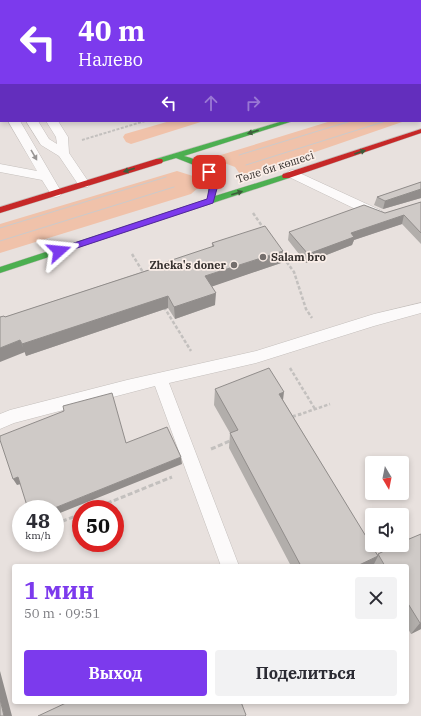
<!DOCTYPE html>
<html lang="ru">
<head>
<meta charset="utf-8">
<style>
	body { margin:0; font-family:"IBM Plex Serif",serif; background:#f2f2f3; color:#2b2b33; height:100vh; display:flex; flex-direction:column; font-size:15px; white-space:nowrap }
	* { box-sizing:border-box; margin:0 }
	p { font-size:13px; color:#7c7c81 }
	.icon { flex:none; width:22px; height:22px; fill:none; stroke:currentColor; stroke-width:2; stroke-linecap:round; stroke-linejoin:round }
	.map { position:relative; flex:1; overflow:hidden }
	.sheet { position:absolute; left:12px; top:564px; width:397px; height:140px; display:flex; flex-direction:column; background:#fff; border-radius:4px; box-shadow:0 2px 6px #0003 }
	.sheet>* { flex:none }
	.hud { position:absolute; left:0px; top:0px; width:421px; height:122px; box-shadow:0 2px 6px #0003; background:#7c3aed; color:#fff; overflow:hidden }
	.needle { width:26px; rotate:170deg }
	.buttons { position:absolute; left:365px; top:456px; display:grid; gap:8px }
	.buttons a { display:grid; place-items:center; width:44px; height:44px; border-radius:4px; background:#fff; box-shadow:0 2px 6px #0003; font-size:20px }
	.speed { position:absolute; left:12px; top:500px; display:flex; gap:8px; font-size:20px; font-weight:700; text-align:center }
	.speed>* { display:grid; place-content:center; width:52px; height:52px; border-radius:50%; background:#fff; box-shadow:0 2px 6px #0003; line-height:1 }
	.speed small { font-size:10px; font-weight:400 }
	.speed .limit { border:6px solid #d22; background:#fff; color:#111 }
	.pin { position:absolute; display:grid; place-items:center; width:34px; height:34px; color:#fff; margin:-17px; border-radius:8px; box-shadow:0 2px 6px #0006 }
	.me { position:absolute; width:44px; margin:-22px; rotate:72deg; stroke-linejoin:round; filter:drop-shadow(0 0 3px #0008) }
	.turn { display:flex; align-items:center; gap:14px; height:84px; padding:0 12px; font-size:18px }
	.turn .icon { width:52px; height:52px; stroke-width:2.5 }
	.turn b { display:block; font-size:28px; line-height:34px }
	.lanes { display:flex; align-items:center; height:38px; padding:0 12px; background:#0003; justify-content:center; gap:20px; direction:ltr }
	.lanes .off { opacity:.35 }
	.round { display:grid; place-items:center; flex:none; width:42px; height:42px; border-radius:4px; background:#f2f2f3 }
	.head { display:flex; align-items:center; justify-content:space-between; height:68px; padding:0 12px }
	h1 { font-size:24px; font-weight:800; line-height:30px; color:#7c3aed }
	.button { display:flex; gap:8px; margin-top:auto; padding:8px 12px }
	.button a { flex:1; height:46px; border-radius:4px; background:#7c3aed; color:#fff; font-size:16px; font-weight:800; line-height:46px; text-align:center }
	.button a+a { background:#f2f2f3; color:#2b2b33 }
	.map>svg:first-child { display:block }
</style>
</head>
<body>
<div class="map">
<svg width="421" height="716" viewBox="0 0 421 716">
	<rect width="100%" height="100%" fill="#e8e1de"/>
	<path fill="#f0c2aa" d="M 170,121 L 204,121 L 131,144 L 126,142 L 123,137 L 125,134 Z
		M 331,121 L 405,121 L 242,177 L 235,167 L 211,158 Z
		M 177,171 L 193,176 L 199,187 L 191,194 L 0,253 L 0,224 Z"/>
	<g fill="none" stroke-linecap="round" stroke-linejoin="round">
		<g stroke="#c4bfbc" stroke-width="1">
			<path id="lane" d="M 31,0 L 44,0 L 30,1 Z
				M 306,0 L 316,0 L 317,1 L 307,1 Z
				M 0,6 L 1,6 L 1,12 L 0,12 Z
				M 0,38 L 1,38 L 1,44 L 0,44 Z
				M 0,60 L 1,60 L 1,68 L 0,68 Z
				M 0,94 L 1,94 L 1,101 L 0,101 Z
				M 8,121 L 20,121 L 62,193 L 60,196 L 56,197 L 52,196 L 42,180 L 0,172 L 0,164 L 37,171 Z
				M 26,121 L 38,121 L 49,139 L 57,144 L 56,137 L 46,121 L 58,121 L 68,137 L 69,153 L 90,184 L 88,187 L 80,187 L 59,156 L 41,145 Z
				M 293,170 L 382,211 L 383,214 L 382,217 L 377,218 L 372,217 L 289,177 L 287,174 L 289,171 Z
				M 421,303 L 421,313 L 374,326 L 256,363 L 169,383 L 239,566 L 221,566 L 155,386 L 14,423 L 0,429 L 0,414 L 10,410 L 127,380 L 256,351 L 374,314 Z"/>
		</g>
		<g stroke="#c4bfbc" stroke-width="1">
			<path id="fast" d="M 283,121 L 293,121 L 184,156 C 206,162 220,171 215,196 L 286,174 L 290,176 L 289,178 L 0,273 L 0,267 L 208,199 L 209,182 L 207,175 L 199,167 L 176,158 L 159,163 L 155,161 L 156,159 Z"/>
		</g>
		<g stroke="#c4bfbc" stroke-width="1">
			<path id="jam" d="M 420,77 L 421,77 L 420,82 Z
				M 421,129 L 421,133 L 289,178 L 283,178 L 282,176 L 283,174 Z
				M 156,159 L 162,159 L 163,161 L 162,163 L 0,213 L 0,207 Z"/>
		</g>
		<path stroke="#c3c0be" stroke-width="2" stroke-dasharray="3 1.5" stroke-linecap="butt" d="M 82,140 L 145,121"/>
		<path stroke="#c3c0be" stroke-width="2.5" stroke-dasharray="3.5 2" stroke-linecap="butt" d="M 253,213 L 264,229
			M 280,253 L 294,272 L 306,309 L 312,318
			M 132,254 L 144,274
			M 164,307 L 191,351
			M 290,368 L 315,409
			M 298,415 L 330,404"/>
		<path stroke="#c3c0be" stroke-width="3" stroke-dasharray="5 2.5" stroke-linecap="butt" d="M 291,417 L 301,414
			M 211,449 L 232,440
			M 93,509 L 172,477
			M 55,524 L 81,514"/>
		<use href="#lane" fill="#fcfafa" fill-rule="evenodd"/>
		<use href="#fast" fill="#4caf50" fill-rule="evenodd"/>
		<use href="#jam" fill="#c62828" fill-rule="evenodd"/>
		<path stroke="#cccaca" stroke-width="1" d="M 239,155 L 351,121
			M 246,165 L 386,121
			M 0,228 L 166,177
			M 0,241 L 174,187"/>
	</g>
	<path fill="#b2aeab" d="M 421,182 L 421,198 L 383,209 L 374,205 L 377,197 Z
		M 421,202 L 421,244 L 402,224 L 354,240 L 352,245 L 306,263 L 288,240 L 289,232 L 385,213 Z
		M 212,243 L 281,263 L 212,286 L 215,305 L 175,319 L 168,308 L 26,356 L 25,352 L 5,317 L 151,269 L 151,267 L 212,247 Z
		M 215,389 L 283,400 L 377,555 L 378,554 L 421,534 L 421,629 L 411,634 L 407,627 L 407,566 L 291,566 L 229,448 L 230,433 L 214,405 Z"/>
	<path fill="#918d8b" d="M 421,189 L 421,198 L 383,209 L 385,201 Z
		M 404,215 L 402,224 L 354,240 L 352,245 L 306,263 L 308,254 L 351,233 Z
		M 283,251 L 281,263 L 205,289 L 205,276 Z
		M 216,293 L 215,305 L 175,319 L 174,307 Z
		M 168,296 L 168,308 L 26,356 L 22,344 Z
		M 20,340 L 25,352 L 0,362 L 0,348 Z
		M 284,392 L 282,408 L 279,394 Z
		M 181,457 L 182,464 L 55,515 L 55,509 L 52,509 Z
		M 18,477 L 21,484 L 17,485 L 13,479 Z
		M 378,556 L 373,566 L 357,566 Z
		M 420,623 L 421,623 L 421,629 L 411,634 Z
		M 0,671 L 12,716 L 4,716 L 0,699 Z"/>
	<path fill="#cfcac7" stroke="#918d8b" d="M 421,182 L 421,189 L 385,201 L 377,197 Z
		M 421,202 L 421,233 L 404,215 L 351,233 L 354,237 L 308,254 L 289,232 L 364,205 L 385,213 Z
		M 265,226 L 283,251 L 205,276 L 216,293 L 174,307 L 168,296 L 22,344 L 20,340 L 0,348 L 0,317 L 4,316 L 5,317 L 152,269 L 151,267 L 214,246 L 212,243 Z
		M 269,368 L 284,392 L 279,394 L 378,556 L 357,566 L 301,566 L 230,433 L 238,430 L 215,389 Z
		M 112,393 L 126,443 L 167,427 L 181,457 L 52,509 L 28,509 L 18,477 L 13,479 L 0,440 L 0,436 L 64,411 L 63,406 Z
		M 421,534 L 421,623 L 420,623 L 407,602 L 407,566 L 385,566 L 378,554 L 396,545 L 402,545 L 402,542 Z
		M 0,699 L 4,716 L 0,716 Z
		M 68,702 L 241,702 L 246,715 L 245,716 L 38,716 Z"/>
	<defs><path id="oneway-solid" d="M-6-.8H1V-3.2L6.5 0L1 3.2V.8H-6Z"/></defs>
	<g fill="#3d5c3a">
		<use href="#oneway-solid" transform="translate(253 132) rotate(163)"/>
		<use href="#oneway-solid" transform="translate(360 152) rotate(-19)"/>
		<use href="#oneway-solid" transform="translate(129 170) rotate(163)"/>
		<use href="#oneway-solid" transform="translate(237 193) rotate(-18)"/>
	</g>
	<use fill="#989594" href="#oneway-solid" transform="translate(34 155) rotate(60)"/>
	<path fill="#7c3aed" stroke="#51269a" d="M 206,170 L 211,170 L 218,185 L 213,203 L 62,253 L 56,253 L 55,251 L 56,249 L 207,199 L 210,185 L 205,172 Z"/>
	<g fill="#746e6c" stroke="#faeee8" stroke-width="1.5">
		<circle cx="263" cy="257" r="4"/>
		<circle cx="234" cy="265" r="4"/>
	</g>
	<g text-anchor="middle" stroke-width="3.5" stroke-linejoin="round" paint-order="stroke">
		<g font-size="11" fill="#35302e" stroke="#faeee8">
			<text transform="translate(275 167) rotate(-18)" y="4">Төле би көшесі</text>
		</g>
		<g font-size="11" font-weight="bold" fill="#35302e" stroke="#faeee8" text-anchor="start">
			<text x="271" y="261">Salam bro</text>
			<text x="226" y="269" text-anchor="end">Zheka's doner</text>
		</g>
	</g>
</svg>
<div class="buttons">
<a><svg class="needle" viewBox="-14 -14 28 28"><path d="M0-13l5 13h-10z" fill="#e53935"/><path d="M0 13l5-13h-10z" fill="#7c7c81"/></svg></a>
<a><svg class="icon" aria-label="sound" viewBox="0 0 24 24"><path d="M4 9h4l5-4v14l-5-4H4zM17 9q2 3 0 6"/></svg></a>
</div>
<div class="speed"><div>48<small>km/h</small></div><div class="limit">50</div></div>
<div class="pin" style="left:209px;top:172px;background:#d93025"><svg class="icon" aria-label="arrive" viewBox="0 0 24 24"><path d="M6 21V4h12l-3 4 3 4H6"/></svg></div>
<svg class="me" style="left:59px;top:251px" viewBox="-20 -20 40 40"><path d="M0-17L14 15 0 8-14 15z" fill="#7c3aed" stroke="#fff" stroke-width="4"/></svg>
<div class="hud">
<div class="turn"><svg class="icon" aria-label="left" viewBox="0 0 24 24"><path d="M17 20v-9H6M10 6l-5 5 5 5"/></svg><div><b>40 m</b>Налево</div></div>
<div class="lanes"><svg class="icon" aria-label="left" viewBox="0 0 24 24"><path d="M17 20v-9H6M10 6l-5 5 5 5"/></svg><svg class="icon off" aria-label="ahead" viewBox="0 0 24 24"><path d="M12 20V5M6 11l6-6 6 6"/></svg><svg class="icon off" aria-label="right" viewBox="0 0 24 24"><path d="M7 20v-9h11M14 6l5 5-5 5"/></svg></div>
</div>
<section class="sheet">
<div class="head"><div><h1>1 мин</h1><p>50 m · 09:51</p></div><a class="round"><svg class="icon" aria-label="close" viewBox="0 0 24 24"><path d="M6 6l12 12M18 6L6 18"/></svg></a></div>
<div class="button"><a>Выход</a><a>Поделиться</a></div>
</section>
</div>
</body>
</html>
